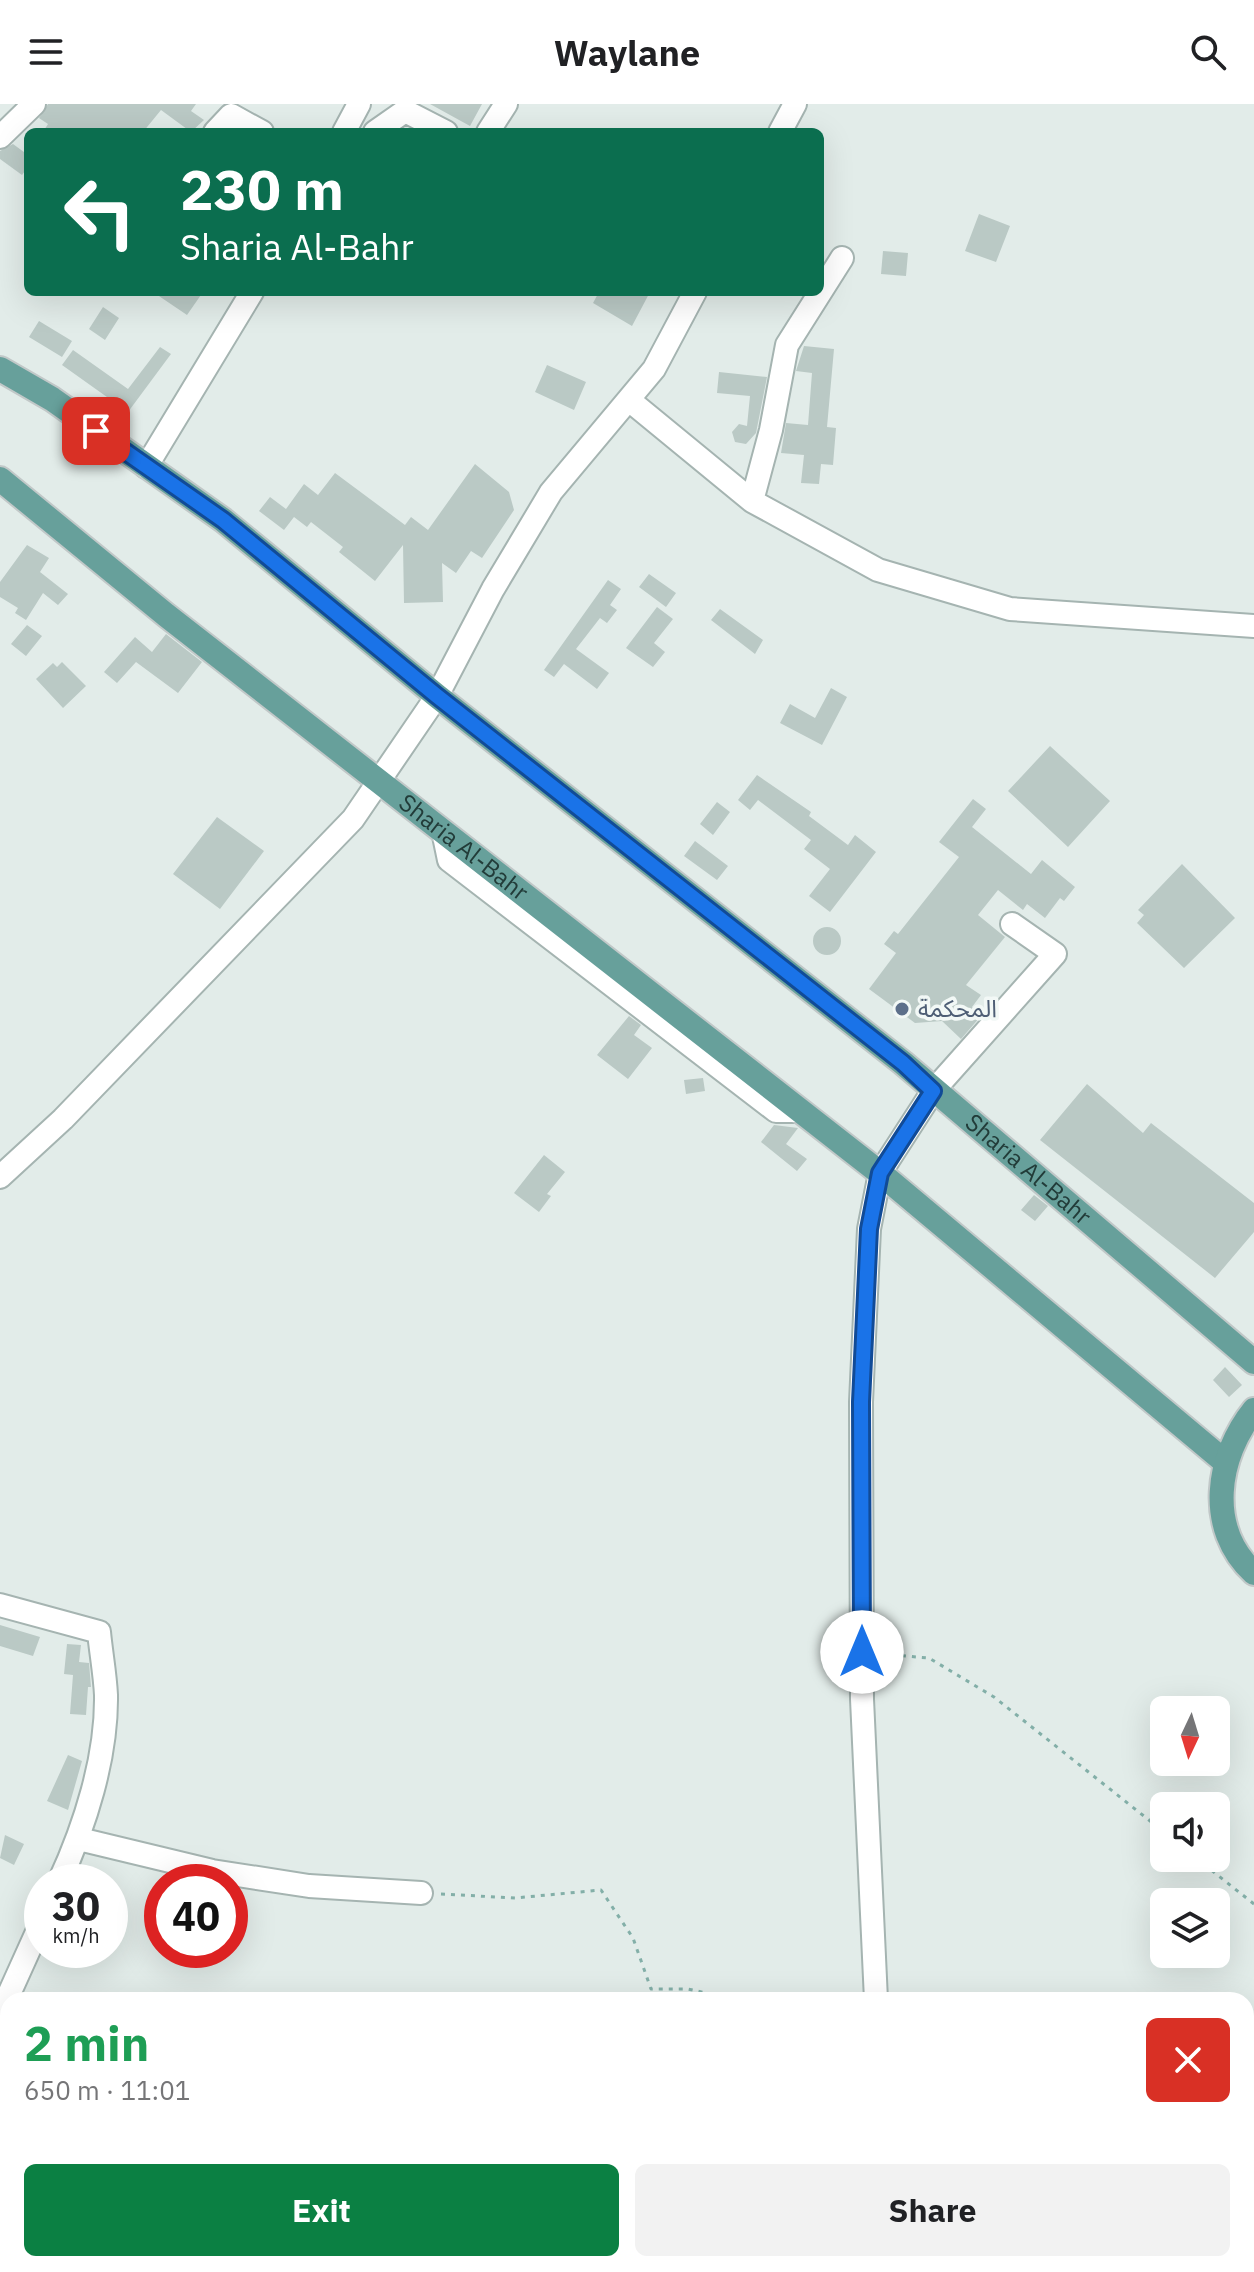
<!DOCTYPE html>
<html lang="en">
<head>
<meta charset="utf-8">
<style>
	body { margin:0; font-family:"IBM Plex Sans","Noto Sans Arabic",sans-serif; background:#f2f2f2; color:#202124; height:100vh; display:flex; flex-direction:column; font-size:30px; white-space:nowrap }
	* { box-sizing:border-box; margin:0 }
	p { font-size:26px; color:#757577 }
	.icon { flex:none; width:44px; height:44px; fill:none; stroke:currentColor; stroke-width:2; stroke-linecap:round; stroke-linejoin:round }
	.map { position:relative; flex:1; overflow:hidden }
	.side { position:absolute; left:0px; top:1888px; width:1254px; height:280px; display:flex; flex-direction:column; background:#fff; border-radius:24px 24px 0 0; box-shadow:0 8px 32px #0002 }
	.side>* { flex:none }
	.banner { position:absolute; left:24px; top:24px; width:800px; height:168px; border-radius:12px; box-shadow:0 8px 32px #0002; background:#0b6e4f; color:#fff; overflow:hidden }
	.needle { width:52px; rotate:184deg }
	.tools { position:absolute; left:1150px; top:1592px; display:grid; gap:16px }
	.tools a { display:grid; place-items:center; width:80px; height:80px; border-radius:12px; background:#fff; box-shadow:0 8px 32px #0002; font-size:40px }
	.speed { position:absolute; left:24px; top:1760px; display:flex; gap:16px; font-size:40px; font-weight:700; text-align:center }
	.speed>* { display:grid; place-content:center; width:104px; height:104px; border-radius:50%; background:#fff; box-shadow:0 8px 32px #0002; line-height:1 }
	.speed small { font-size:20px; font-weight:400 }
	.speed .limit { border:12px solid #d22; background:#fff; color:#111 }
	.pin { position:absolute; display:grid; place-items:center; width:68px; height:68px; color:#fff; margin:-34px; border-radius:16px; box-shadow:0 4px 12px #0006 }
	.me { position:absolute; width:88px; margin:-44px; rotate:0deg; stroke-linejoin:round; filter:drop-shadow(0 0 6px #0008) }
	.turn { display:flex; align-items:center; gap:28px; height:168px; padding:0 24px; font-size:36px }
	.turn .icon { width:104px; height:104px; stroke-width:2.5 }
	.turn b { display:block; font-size:56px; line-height:68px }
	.round { display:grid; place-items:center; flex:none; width:84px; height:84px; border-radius:12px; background:#f2f2f2 }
	.overview { display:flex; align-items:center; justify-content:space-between; height:136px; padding:0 24px }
	h1 { font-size:48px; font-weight:700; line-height:60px; color:#1e9e55 }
	.button { display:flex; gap:16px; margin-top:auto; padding:16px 24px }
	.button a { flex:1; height:92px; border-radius:12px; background:#0b8043; color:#fff; font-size:32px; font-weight:700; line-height:92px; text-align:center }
	.button a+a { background:#f2f2f2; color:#202124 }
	header { display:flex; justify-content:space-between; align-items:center; height:104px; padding:0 24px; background:#fff; font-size:36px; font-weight:700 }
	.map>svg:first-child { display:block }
</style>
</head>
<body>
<header><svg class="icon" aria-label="menu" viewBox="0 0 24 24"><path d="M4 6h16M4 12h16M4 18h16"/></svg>Waylane<svg class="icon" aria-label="search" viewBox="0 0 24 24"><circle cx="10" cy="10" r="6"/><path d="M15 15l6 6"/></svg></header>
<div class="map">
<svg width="1254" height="2168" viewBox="0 0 1254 2168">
	<rect width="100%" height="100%" fill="#e2ece9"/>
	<path fill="#bac9c5" d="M 48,0 L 196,0 L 191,7 L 204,16 L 191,28 L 161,6 L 143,28 L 43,28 L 48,20 L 39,14 Z
		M 430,0 L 482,0 L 470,22 Z
		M 13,40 L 28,51 L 28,63 L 22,71 L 0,55 L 0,47 Z
		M 979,110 L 1010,122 L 996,158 L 965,147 Z
		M 883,147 L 908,149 L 906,172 L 881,170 Z
		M 153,188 L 203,188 L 187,211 Z
		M 599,188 L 650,188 L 632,222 L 593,199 Z
		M 103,203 L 119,214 L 105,236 L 89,225 Z
		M 39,217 L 72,237 L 62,253 L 29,233 Z
		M 804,242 L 834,245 L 827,323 L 836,324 L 833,361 L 821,360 L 819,380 L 801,379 L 804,351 L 781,349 L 786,319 L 808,321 L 812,269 L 796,267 Z
		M 160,243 L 171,250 L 128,308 L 62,261 L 73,246 L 128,285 Z
		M 547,261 L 586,278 L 574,306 L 535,288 Z
		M 719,268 L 767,273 L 756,329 L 746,340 L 735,338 L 732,328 L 739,320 L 747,322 L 750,292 L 717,289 Z
		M 475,360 L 509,388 L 514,406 L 482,454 L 471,447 L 456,469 L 442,459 L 443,498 L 404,499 L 403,441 L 375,477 L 339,448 L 343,443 L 311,418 L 307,423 L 294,413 L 284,426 L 259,407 L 270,393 L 286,405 L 304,380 L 318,391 L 335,369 L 405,421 L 411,413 L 428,426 Z
		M 27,441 L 49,454 L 40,468 L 68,490 L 58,501 L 43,489 L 26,516 L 15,509 L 18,504 L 0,493 L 0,478 Z
		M 649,470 L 676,489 L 666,503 L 639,483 Z
		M 608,476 L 621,485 L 610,501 L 617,506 L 607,519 L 600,514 L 576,545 L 609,569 L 597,585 L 564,560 L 554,573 L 544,566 Z
		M 657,503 L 673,515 L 654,539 L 665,548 L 653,563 L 626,544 Z
		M 720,505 L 763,536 L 755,550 L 711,516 Z
		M 27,521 L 42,532 L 26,552 L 11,540 Z
		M 166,530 L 202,558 L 178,589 L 136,558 L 117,579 L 104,568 L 135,533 L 152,548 Z
		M 62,558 L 86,582 L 63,604 L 36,575 L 53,559 L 57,563 Z
		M 831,584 L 847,593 L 822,641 L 780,619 L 790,600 L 815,614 Z
		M 1050,642 L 1110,697 L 1068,743 L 1008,687 Z
		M 757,671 L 811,708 L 809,712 L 848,741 L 855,731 L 876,748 L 830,808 L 809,792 L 830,765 L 804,745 L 811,736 L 758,696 L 750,706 L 738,696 Z
		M 973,695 L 986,705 L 972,723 L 1031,770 L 1042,756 L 1075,783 L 1064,797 L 1060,794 L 1045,814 L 1027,800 L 1023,806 L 998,786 L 978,811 L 1005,833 L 966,881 L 981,891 L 972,903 L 981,912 L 961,935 L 942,917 L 915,919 L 869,885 L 896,849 L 884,840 L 894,827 L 898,830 L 959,753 L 939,738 Z
		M 717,698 L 730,708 L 713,731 L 700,720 Z
		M 217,713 L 264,747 L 220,805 L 173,770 Z
		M 695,737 L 728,762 L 717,776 L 684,752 Z
		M 1182,760 L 1235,814 L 1184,864 L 1137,819 L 1144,811 L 1138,806 Z
		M813 837a14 14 0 1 1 28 0a14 14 0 1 1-28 0Z
		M 629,912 L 641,921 L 634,931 L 652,944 L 628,975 L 597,951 Z
		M 703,974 L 705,987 L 686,990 L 684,976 Z
		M 1087,980 L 1143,1029 L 1151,1019 L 1254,1099 L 1254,1128 L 1215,1174 L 1040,1036 Z
		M 774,1021 L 798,1024 L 786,1040 L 807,1055 L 797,1067 L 761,1038 Z
		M 544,1051 L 565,1068 L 547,1090 L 551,1092 L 539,1108 L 514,1089 Z
		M 1034,1091 L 1048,1102 L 1035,1117 L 1021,1106 Z
		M 1225,1263 L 1242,1281 L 1229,1293 L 1213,1276 Z
		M 0,1521 L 40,1533 L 33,1552 L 0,1542 Z
		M 67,1540 L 81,1541 L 79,1558 L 89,1559 L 91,1583 L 88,1583 L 86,1611 L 70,1610 L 73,1571 L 64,1570 Z
		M 68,1651 L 82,1657 L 68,1706 L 47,1697 Z
		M 5,1731 L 24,1740 L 14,1761 L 0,1754 Z"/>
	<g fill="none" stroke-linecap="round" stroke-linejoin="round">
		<g stroke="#a5b4b1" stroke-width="26">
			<path id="minor" d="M 215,28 L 231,11 L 262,28
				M 344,28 L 359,0
				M 375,28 L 405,7 L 446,28
				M 488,28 L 506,0
				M 780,28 L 795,0
				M 0,33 L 34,0
				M 629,296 L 752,397 L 878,466 L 1010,505 L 1254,522
				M 146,363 L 252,188
				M 752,397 L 771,326 L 787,241 L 842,154
				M 443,727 L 449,756 L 776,1007 L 801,1007
				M 0,1073 L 63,1015 L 353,715 L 437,592 L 493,485 L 551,388 L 654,265 L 695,188
				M 0,1501 L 99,1528 C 101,1549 105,1570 106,1591 C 107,1653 85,1722 59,1778
				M 79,1735 L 212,1767 L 309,1782 L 421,1789
				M 876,1896 L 862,1595 L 861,1298 L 869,1125 L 880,1069 L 933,987 L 1055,850 L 1012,820
				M 0,1910 L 42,1817
				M 888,2160 L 888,2168"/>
		</g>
		<g stroke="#c1c8c8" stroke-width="28">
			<g id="major">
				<path id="s1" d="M 0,265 L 52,295 L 223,416 L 437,592 L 903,959 L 1254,1258"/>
				<path id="s2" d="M 0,375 L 166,511 L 880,1069 L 1224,1357"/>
				<path d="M 1254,1306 C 1217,1352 1205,1424 1254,1469"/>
			</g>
		</g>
		<path stroke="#83afa8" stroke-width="3" stroke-dasharray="4 6" stroke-linecap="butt" d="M 882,1550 L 929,1554 L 994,1593 L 1164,1728
			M 1196,1754 L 1254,1800
			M 441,1790 L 515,1794 L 601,1786 L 633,1834 L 651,1885 L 688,1885 L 738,1896
			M 358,2160 L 367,2168
			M 595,2160 L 601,2168
			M 37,2168 L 55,2160
			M 316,2168 L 323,2160
			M 724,2168 L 743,2160"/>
		<use href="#minor" stroke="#fff" stroke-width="22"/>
		<use href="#major" stroke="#67a09b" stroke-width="24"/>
	</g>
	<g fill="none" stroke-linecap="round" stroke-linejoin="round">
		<g stroke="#114b97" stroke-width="20">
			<path id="route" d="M 96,327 L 223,416 L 437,592 L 903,959 L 933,987 L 880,1069 L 869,1125 L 861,1298 L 862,1548"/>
		</g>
		<use href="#route" stroke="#1a73e8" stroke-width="14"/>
	</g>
	<circle fill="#5c6f8a" stroke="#f2f8f6" stroke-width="3" cx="902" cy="905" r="8"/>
	<g text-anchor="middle" stroke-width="7" stroke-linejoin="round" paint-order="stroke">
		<g font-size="24" fill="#223c39" stroke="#f2f8f6">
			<text dy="8" stroke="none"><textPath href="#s2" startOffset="592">Sharia Al-Bahr</textPath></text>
			<text dy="8" stroke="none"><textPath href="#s1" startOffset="1304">Sharia Al-Bahr</textPath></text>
		</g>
		<g font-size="24" fill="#4e5e75" stroke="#f2f8f6" text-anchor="start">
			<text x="918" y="913">المحكمة</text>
		</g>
	</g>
</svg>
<div class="tools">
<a><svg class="needle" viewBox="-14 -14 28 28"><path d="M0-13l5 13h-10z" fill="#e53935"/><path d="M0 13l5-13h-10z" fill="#757577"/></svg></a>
<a><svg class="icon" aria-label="sound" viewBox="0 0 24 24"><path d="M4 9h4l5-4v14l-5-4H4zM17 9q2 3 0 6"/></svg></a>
<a><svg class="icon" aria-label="layers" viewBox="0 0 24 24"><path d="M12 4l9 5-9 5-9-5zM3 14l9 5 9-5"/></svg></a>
</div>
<div class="speed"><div>30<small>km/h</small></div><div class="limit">40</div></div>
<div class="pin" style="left:96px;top:327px;background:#d93025"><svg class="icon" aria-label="arrive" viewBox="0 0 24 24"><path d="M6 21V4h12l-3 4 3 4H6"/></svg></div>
<svg class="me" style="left:862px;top:1548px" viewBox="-20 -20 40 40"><circle r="19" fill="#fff"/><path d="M0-13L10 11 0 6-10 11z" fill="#1a73e8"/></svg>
<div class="banner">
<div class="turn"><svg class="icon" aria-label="left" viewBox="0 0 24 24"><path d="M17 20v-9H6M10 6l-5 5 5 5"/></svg><div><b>230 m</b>Sharia Al-Bahr</div></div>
</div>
<section class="side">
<div class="overview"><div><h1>2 min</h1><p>650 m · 11:01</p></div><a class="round" style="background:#d93025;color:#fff"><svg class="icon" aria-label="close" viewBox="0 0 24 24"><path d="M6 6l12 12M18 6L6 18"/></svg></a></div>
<div class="button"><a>Exit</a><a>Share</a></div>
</section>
</div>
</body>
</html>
